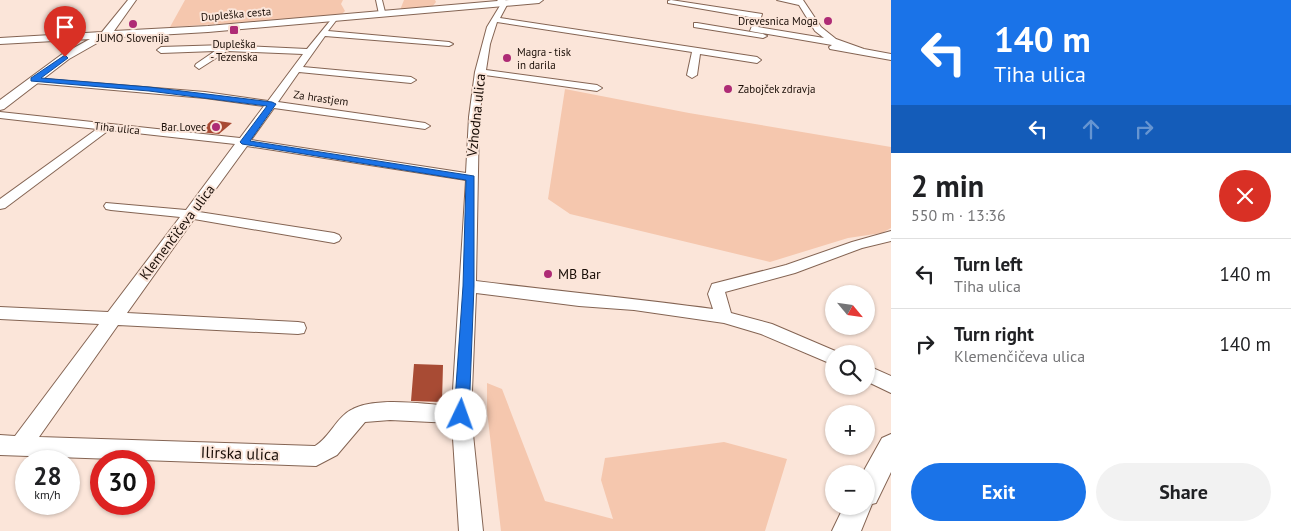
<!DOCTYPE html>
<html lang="en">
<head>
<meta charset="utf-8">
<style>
	body { margin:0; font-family:"PT Sans",sans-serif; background:#f2f2f2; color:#202124; height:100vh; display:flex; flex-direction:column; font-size:19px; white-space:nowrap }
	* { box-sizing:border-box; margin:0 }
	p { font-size:16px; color:#757577 }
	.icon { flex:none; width:28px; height:28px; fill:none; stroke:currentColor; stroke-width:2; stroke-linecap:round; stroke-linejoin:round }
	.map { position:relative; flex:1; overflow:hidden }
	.drawer { display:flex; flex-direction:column; background:#fff; width:400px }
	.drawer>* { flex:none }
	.guide { background:#1a73e8; color:#fff; overflow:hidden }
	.needle { width:32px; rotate:119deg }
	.fabs { position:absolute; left:825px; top:285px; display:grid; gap:10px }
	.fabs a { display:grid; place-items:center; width:50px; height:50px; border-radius:50%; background:#fff; box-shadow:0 1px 4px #0004; font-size:25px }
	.speed { position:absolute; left:15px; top:450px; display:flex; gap:10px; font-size:25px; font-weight:700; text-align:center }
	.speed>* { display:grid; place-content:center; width:65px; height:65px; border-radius:50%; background:#fff; box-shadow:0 1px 4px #0004; line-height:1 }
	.speed small { font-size:12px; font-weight:400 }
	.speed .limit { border:8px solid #d22; background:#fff; color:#111 }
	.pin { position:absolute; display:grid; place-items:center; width:42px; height:42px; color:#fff; margin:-51px -21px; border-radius:50% 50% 50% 0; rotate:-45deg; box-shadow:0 0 5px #0007 }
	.pin .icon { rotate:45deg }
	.me { position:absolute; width:55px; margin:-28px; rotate:3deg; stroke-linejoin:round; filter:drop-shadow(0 0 4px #0008) }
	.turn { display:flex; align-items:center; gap:18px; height:105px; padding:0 20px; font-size:22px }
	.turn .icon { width:65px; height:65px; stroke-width:2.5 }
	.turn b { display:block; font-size:35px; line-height:42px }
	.lanes { display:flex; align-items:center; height:48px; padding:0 20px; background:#0003; justify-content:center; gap:25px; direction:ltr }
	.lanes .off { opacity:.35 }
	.round { display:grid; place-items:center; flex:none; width:52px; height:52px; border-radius:26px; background:#f2f2f2 }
	.headline { display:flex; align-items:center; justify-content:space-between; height:85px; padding:0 20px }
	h1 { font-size:30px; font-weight:700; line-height:38px }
	.cta { display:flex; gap:10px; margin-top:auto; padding:10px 20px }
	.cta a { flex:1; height:58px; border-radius:30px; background:#1a73e8; color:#fff; font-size:20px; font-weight:700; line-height:58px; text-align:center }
	.cta a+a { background:#f2f2f2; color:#202124 }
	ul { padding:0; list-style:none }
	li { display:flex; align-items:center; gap:15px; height:70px; padding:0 20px; border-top:1px solid #e0e0e0 }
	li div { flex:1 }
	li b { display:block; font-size:19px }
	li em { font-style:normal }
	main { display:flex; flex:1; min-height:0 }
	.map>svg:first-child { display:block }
</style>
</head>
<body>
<main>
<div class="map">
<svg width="891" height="531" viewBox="0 0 891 531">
	<rect width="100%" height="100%" fill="#fbe5d9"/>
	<path fill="#f5c7ae" d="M 185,0 L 343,0 L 341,4 L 345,11 L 341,15 L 332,17 L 170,27 Z
		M 404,0 L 435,0 L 436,2 L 432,7 L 400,10 Z
		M 565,89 L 689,113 L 891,147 L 891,228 L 882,233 L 848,238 L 770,262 L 570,214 L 548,199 Z
		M 487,383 L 502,389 L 545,501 L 613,519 L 601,480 L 605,458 L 724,442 L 787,459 L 765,531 L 501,531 L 487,411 Z"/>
	<path fill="#a84b34" d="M 212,120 L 232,123 L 219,134 L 199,132 Z
		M 414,364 L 443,365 L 442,402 L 411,401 Z"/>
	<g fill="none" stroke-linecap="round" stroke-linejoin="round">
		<g stroke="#846453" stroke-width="2">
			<path id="minor" d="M 376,0 L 382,0 L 386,16 L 379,14 Z
				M 497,0 L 505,0 L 508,3 L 500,18 L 757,57 L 761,60 L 757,63 L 700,54 L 697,75 L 692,78 L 687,75 L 692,52 L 497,22 L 490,44 L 486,70 L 597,85 L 602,88 L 597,91 L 485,75 L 479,117 L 476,281 C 555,291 634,298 713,309 L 708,294 L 712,284 L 786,265 L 852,242 L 891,231 L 891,241 L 862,248 L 795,273 L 725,292 L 731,313 L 772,324 L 840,353 L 834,354 L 834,365 L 761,334 L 724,323 L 634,310 L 579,306 L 476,293 L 471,415 L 483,531 L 459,531 L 452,423 L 390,420 L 365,422 L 337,455 L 316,466 L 0,455 L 0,435 L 15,436 L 99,324 L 0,319 L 0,307 L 108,312 L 180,217 L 111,210 L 106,209 L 104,206 L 106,203 L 186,210 L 235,144 L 109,130 L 5,208 L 0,209 L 0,199 L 97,129 L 0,118 L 0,112 L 240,138 L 264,106 L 205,98 L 34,83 L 29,80 L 31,78 L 205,92 L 268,101 L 303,54 L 227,51 L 199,69 L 195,66 L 196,64 L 215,51 L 161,53 L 157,50 L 161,47 L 225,45 L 307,49 L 334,16 L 338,18 L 328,31 L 449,42 L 453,44 L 449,46 L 325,36 L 303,67 L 411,77 L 416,80 L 411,83 L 299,72 L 278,102 L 425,123 L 430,126 L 425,129 L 274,108 L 251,140 L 466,173 L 469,117 L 475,72 L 487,27 L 501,4 ZM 247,146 L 466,180 L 452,406 C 425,404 374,396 351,410 C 336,418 330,437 315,446 L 39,437 L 118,325 L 298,334 L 304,333 L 306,328 L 304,323 L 298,322 L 127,313 L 194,219 L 334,243 L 339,241 L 341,238 L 339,235 L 334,233 L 199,212 Z
				M 671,0 L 762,14 L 758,27 L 824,38 L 815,31 L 799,5 L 777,0 L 803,0 L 821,27 L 836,39 L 864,49 L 891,54 L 891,60 L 830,49 L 829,47 L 832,45 L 750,31 L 755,18 L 668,3 L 668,1 Z
				M 697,23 L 763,34 L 767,36 L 763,38 L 694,27 L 694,23 Z
				M 866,365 L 891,376 L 891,393 L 866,381 Z"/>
		</g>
		<g stroke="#846453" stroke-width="2">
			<path id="tertiary" d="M 128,0 L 136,0 L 114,31 L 208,26 L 509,0 L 543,0 L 539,3 L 208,32 L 106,38 L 69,59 L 4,109 L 0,110 L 0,100 L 61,55 L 90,39 L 0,44 L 0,38 L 102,32 Z
				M 891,434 L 891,472 L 876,503 L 872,504 L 861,531 L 832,531 L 844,506 L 866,506 L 866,474 L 862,474 L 882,438 Z"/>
		</g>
		<use href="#minor" fill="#fff" fill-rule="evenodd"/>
		<use href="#tertiary" fill="#fff" fill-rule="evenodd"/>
	</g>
	<path fill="#1a73e8" stroke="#114b97" d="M 65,55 L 68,58 L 41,78 L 149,87 L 272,102 L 276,104 L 250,141 L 474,176 L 474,286 L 469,415 L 466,420 L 461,422 L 456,420 L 454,415 L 463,286 L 466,180 L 242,144 L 240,142 L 267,106 L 149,91 L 31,81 L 31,78 Z"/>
	<g fill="#ae2b75" stroke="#fbe5d9" stroke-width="2">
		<circle cx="828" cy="21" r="5"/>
		<circle cx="133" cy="24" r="5"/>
		<rect x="229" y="25" width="10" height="10" rx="2.5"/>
		<circle cx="507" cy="58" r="5"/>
		<circle cx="728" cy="89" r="5"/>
		<circle cx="216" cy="127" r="5"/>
		<circle cx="548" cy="274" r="5"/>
	</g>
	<g text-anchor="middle" stroke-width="4" stroke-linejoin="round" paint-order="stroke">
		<g font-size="11" fill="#1a0e07" stroke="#fbe5d9">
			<text transform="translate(236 14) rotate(-5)" y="4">Dupleška cesta</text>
			<text transform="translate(321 98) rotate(8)" y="4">Za hrastjem</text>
			<text transform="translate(117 128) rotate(6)" y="4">Tiha ulica</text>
		</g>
		<g font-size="11" fill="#1a0e07" stroke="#fbe5d9" text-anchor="end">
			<text x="818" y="25">Drevesnica Moga</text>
			<text x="133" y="42" text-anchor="middle">JUMO Slovenija</text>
			<text x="234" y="48" text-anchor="middle">Dupleška<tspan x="234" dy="13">- Tezenska</tspan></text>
			<text x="517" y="56" text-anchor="start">Magra - tisk<tspan x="517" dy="13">in darila</tspan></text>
			<text x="738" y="93" text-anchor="start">Zabojček zdravja</text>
			<text x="206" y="131">Bar Lovec</text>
		</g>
		<g font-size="14" fill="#1a0e07" stroke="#fbe5d9">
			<text transform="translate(476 115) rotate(-84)" y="5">Vzhodna ulica</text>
			<text transform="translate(177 232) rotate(-53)" y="5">Klemenčičeva ulica</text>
		</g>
		<g font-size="14" fill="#1a0e07" stroke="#fbe5d9" text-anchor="start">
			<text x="558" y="279">MB Bar</text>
		</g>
		<g font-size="16" fill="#1a0e07" stroke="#fbe5d9">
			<text transform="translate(240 453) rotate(2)" y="6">Ilirska ulica</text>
		</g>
	</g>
</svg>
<div class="fabs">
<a><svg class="needle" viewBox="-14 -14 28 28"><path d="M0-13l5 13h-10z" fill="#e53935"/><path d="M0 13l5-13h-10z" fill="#757577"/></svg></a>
<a><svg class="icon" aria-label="search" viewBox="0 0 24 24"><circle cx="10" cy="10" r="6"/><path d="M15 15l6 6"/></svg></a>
<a>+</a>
<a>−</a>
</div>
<div class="speed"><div>28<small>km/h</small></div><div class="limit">30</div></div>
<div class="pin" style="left:65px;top:57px;background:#d93025"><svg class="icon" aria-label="arrive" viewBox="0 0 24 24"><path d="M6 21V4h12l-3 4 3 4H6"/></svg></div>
<svg class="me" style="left:461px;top:415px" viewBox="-20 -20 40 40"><circle r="19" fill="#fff"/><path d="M0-13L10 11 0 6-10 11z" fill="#1a73e8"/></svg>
</div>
<section class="drawer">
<div class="guide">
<div class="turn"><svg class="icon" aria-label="left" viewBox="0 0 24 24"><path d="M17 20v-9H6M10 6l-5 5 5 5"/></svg><div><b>140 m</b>Tiha ulica</div></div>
<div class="lanes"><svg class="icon" aria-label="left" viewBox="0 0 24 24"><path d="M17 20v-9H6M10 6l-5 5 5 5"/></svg><svg class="icon off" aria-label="ahead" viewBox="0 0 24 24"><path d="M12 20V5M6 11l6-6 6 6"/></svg><svg class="icon off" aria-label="right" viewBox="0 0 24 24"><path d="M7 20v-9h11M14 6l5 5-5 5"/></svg></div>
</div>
<div class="headline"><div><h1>2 min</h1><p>550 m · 13:36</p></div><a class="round" style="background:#d93025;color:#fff"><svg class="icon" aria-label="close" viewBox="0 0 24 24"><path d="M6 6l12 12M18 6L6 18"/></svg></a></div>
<ul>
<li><svg class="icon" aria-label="left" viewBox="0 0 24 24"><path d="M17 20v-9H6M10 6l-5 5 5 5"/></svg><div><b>Turn left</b><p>Tiha ulica</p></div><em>140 m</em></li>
<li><svg class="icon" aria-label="right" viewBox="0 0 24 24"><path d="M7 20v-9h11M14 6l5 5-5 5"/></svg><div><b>Turn right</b><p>Klemenčičeva ulica</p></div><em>140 m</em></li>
</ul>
<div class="cta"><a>Exit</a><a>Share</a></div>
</section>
</main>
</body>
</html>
